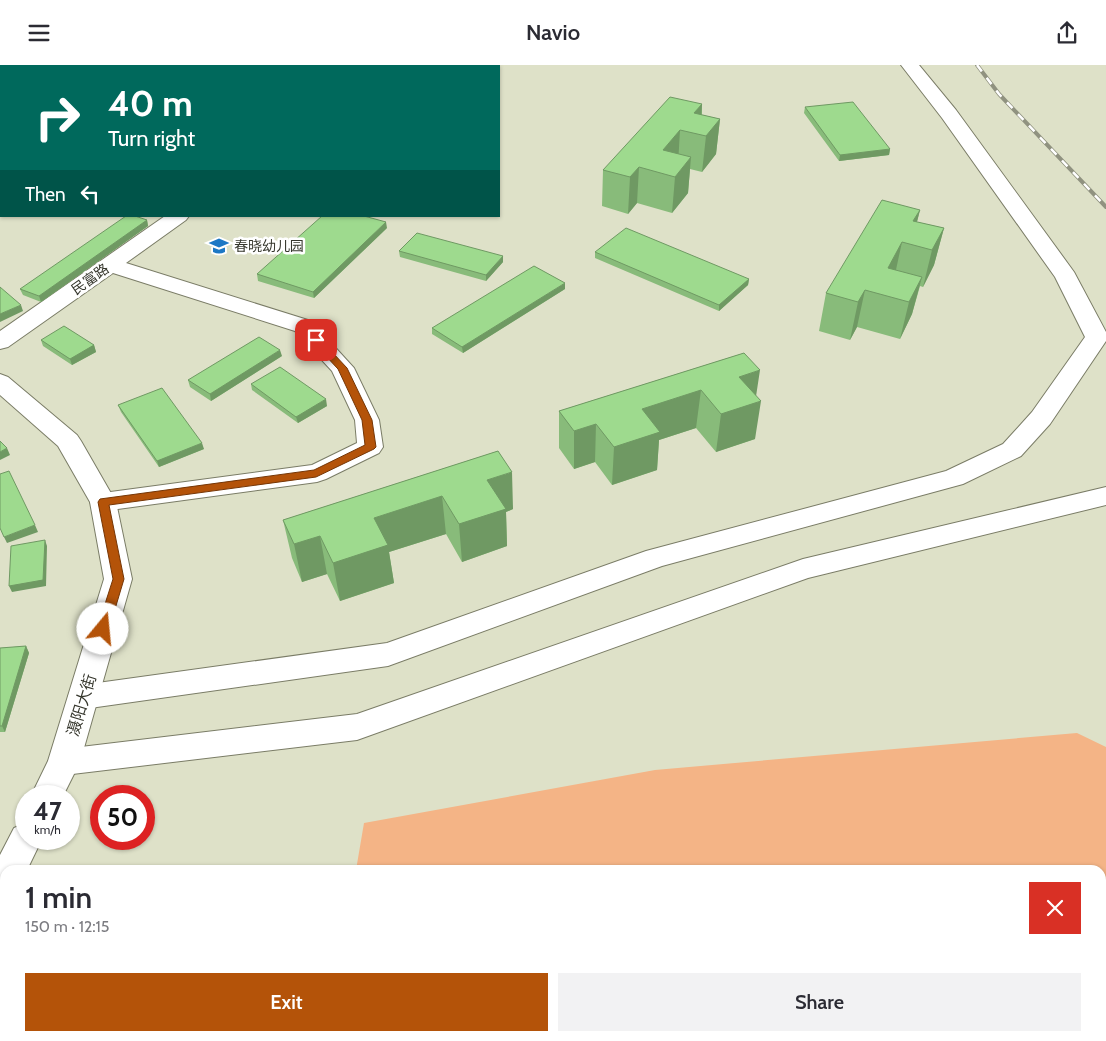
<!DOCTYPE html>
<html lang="en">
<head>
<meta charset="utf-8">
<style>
	body { margin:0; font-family:Cabin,"Noto Sans SC",sans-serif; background:#f2f2f3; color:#2b2b33; height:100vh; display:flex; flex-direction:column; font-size:19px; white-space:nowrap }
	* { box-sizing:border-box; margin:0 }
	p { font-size:16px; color:#7c7c81 }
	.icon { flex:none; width:28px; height:28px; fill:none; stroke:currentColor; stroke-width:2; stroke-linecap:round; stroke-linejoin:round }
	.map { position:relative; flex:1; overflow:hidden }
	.sheet { position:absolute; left:0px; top:800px; width:1106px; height:176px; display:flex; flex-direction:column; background:#fff; border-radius:15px 15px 0 0; box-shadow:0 1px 4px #0004 }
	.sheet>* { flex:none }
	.top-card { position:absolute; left:0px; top:0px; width:500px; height:152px; box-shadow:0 1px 4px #0004; background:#00695c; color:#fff; overflow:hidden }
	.speed { position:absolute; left:15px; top:720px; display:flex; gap:10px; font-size:25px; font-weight:700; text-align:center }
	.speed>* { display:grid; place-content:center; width:65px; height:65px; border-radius:50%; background:#fff; box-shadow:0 1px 4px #0004; line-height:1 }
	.speed small { font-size:12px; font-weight:400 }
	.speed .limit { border:8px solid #d22; background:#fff; color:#111 }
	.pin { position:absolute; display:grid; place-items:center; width:42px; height:42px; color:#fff; margin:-21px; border-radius:10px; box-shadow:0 2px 8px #0006 }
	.me { position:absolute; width:55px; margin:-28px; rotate:17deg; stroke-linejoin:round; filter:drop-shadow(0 0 4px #0008) }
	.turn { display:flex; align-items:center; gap:18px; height:105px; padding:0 25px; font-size:22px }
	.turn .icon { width:65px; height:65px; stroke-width:2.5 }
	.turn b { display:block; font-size:35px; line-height:42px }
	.then { display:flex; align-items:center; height:48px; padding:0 25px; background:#0003; gap:10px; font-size:19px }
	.round { display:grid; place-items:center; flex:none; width:52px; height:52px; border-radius:0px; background:#f2f2f3 }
	.overview { display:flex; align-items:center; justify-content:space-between; height:85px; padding:0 25px }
	h1 { font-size:30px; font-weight:600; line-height:38px }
	.primary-button { display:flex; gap:10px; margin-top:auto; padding:10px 25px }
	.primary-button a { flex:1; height:58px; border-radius:0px; background:#b45309; color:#fff; font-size:20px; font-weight:600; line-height:58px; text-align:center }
	.primary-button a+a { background:#f2f2f3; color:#2b2b33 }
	header { display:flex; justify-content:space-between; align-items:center; height:65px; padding:0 25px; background:#fff; font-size:22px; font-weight:600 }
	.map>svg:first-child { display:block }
</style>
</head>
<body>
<header><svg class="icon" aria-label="menu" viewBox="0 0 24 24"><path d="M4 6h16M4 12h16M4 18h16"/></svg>Navio<svg class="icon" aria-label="share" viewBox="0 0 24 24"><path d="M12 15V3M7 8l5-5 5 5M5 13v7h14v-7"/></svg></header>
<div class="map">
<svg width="1106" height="976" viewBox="0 0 1106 976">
	<rect width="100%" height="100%" fill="#dee1c8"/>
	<path fill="#f4b486" d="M 1077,668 L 1106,682 L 1106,976 L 326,976 L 327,971 L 1101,971 L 1101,805 L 356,805 L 364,758 L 655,705 Z"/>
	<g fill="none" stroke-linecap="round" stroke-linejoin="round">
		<path fill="#30a780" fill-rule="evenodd" d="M 0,807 L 5,808 L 5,870 L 0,869 Z
			M 411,971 L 495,971 L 497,976 L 413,976 Z"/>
		<g stroke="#7a7c66" stroke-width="2">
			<path id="minor" d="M 901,0 L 919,0 L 956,45 L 1074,207 L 1106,267 L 1106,276 L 1050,359 L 1021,391 L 963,419 L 662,501 L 388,601 L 83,644 L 72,641 L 68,632 L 72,623 L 83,620 L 387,578 L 646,486 L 946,406 L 1003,379 L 1032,347 L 1085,272 L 1055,212 L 942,53 Z
				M 0,18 L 1,18 L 1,28 L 0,28 Z
				M 165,151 L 189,151 L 186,155 L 126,198 L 311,256 L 354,303 L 379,355 L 383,382 L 379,388 L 326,414 L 317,417 L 103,446 L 94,444 L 90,437 L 94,430 L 103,428 L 312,400 L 357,378 L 355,355 L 332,306 L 295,266 L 113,208 L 8,282 L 0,284 L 0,266 Z
				M 1106,422 L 1106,440 L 808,513 L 357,675 L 64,710 L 53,707 L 48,697 L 53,687 L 64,684 L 357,649 L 803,494 Z"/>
		</g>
		<g stroke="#7a7c66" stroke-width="2">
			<path id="major" d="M 0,309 L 8,312 L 77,370 L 81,376 L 116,437 L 132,514 L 80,697 L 63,731 L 31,731 L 48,696 L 104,514 L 90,437 L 58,381 L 0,330 Z
				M 26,758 L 26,774 L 42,774 L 27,805 L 5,805 L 5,819 L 0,817 L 0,790 L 14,763 Z"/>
		</g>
		<use href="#minor" fill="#fff" fill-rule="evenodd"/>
		<use href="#major" fill="#fff" fill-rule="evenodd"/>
		<g stroke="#909280" stroke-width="4">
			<path id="rail" d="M 977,0 L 999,29 L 1106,142"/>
		</g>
		<use href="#rail" stroke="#fff" stroke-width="2.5" stroke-dasharray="8" stroke-linecap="butt"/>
	</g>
	<path fill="#88bb7a" d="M 702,39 L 702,50 L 720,54 L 716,89 L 702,107 L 690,104 L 688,128 L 672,148 L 637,138 L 628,149 L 602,141 L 603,105 Z
		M 805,42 L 890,84 L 889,90 L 839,96 L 804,48 Z
		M 920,145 L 917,157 L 944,163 L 934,200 L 923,222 L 920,221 L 912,249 L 900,274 L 857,262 L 850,275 L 819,266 L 826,228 Z
		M 147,155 L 148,161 L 41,237 L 23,230 L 20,224 Z
		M 387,163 L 314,233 L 258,216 L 257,209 Z
		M 399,186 L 503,197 L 486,216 L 400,192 Z
		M 595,187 L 749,214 L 748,220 L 719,246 L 595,193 Z
		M 565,224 L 463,288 L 432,269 L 432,263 Z
		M 41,275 L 94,280 L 96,287 L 72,300 L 43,281 Z
		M 744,288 L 756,331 L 755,374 L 716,387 L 696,363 L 659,375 L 657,405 L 612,420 L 595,397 L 574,404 L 559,383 L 559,346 Z
		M 282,291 L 211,336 L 190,322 L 188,315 Z
		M 251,319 L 327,341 L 298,358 L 252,325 Z
		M 118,340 L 204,384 L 159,402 L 121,347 Z
		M 498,386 L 513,444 L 506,447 L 507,481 L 462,497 L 446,469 L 389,487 L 394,518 L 340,536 L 327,509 L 302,517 L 292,493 L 283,455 Z
		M 26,581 L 29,588 L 5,667 L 0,667 L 0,583 Z"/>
	<path fill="#6f9963" d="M 702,39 L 700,70 L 694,48 Z
		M 720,54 L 716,89 L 702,107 L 706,71 Z
		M 680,65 L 678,100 L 663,85 Z
		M 890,84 L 889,90 L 839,96 L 840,90 Z
		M 691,92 L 688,128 L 672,148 L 675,112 Z
		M 639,102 L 637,138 L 628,149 L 630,112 Z
		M 920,145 L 911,179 L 913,156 Z
		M 147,155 L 148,161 L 41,237 L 39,231 Z
		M 386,157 L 387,163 L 314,233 L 313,227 Z
		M 944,163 L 934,200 L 923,222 L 932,185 Z
		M 902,177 L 894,214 L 888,203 Z
		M 503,191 L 503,197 L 486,216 L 486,210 Z
		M 922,212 L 912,249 L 900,274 L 909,237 Z
		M 749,214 L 748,220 L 719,246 L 719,240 Z
		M 565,218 L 565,224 L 463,288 L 462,282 Z
		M 865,225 L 857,262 L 850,275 L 858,237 Z
		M 21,240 L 23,246 L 0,257 L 0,249 Z
		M 94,280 L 96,287 L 72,300 L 70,294 Z
		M 280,285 L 282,291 L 211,336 L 210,329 Z
		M 760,305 L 755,338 L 761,336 L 755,374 L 716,387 L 721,349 L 739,312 Z
		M 701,325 L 696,363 L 659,375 L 657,405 L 612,420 L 614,382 L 642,344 Z
		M 326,334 L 327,341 L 298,358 L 296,352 Z
		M 596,359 L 595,397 L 574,404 L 574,366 Z
		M 202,378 L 204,384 L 159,402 L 157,396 Z
		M 7,383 L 10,390 L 0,395 L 0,387 Z
		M 512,407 L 513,444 L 506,447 L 507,481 L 462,497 L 459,459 L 487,415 Z
		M 442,431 L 446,469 L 389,487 L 394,518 L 340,536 L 333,498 L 374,453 Z
		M 35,460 L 38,467 L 7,478 L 4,472 Z
		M 320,471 L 327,509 L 302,517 L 294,479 Z
		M 45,475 L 47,481 L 46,521 L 12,527 L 9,521 Z
		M 26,581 L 29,588 L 5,667 L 2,661 Z"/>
	<path fill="#9eda8e" stroke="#6f9963" d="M 670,32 L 702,39 L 694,48 L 720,54 L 706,71 L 680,65 L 663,85 L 691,92 L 675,112 L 639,102 L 630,112 L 603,105 Z
		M 853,37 L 890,84 L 840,90 L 805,42 Z
		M 882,135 L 920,145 L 913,156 L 944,163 L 932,185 L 902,177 L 888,203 L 922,212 L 909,237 L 865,225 L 858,237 L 826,228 Z
		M 126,151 L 135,151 L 147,155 L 39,231 L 20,224 Z
		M 322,151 L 364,151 L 386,157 L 313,227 L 257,209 Z
		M 626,163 L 749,214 L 719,240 L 595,187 Z
		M 417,168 L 503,191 L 486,210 L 399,186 Z
		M 534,201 L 565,218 L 462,282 L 432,263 Z
		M 0,222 L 21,240 L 0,249 Z
		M 64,261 L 94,280 L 70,294 L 41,275 Z
		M 259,272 L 280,285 L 210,329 L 188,315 Z
		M 744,288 L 760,305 L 739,312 L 761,336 L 721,349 L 701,325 L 642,344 L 660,367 L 614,382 L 596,359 L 574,366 L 559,346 Z
		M 280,302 L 326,334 L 296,352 L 251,319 Z
		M 162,323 L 202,378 L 157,396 L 118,340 Z
		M 0,376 L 7,383 L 0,387 Z
		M 498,386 L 512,407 L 487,415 L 506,444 L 459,459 L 442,431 L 374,453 L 388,480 L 333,498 L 320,471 L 294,479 L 283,455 Z
		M 9,406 L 35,460 L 4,472 L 0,463 L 0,409 Z
		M 45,475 L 43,515 L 9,521 L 11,481 Z
		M 26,581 L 2,661 L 0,661 L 0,583 Z"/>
	<path fill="#b45309" stroke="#753606" d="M 316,272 L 319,273 L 347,303 L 372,355 L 376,382 L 374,384 L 316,412 L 109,440 L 124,514 L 109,564 L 108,568 L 99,568 L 97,564 L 113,514 L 98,437 L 100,434 L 314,405 L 365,380 L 362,355 L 338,304 L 311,275 Z"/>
	<defs>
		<g id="school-bare" transform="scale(1.5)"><path d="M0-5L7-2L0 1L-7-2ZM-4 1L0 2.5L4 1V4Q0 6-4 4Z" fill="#1d78c5" stroke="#fff" stroke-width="2.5" paint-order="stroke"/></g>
	</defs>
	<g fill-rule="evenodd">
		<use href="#school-bare" x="219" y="181"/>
	</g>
	<g text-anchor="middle" stroke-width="5" stroke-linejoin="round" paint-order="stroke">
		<g font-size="14" fill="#36372d" stroke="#fff" text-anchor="start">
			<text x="234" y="186">春晓幼儿园</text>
		</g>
		<g font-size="14" fill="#36372d" stroke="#fff">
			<text transform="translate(90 214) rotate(-35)" y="5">民富路</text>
		</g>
		<g font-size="16" fill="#36372d" stroke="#fff">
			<text transform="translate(81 640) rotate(-73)" y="6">滠阳大街</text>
		</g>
	</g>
</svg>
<div class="speed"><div>47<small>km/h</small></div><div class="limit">50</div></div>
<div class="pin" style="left:316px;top:275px;background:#d93025"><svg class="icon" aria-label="arrive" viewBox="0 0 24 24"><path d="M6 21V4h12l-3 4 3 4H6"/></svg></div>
<svg class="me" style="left:103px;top:564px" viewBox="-20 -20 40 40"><circle r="19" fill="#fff"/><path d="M0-13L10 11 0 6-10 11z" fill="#b45309"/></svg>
<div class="top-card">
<div class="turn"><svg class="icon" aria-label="right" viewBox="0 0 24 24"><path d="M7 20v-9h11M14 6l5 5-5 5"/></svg><div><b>40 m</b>Turn right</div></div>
<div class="then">Then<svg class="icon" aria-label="left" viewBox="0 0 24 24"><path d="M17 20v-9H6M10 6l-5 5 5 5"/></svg></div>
</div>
<section class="sheet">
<div class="overview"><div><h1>1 min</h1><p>150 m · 12:15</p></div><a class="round" style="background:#d93025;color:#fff"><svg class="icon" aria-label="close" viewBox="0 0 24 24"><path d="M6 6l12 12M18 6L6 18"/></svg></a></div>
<div class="primary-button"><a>Exit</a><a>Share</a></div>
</section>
</div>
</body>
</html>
